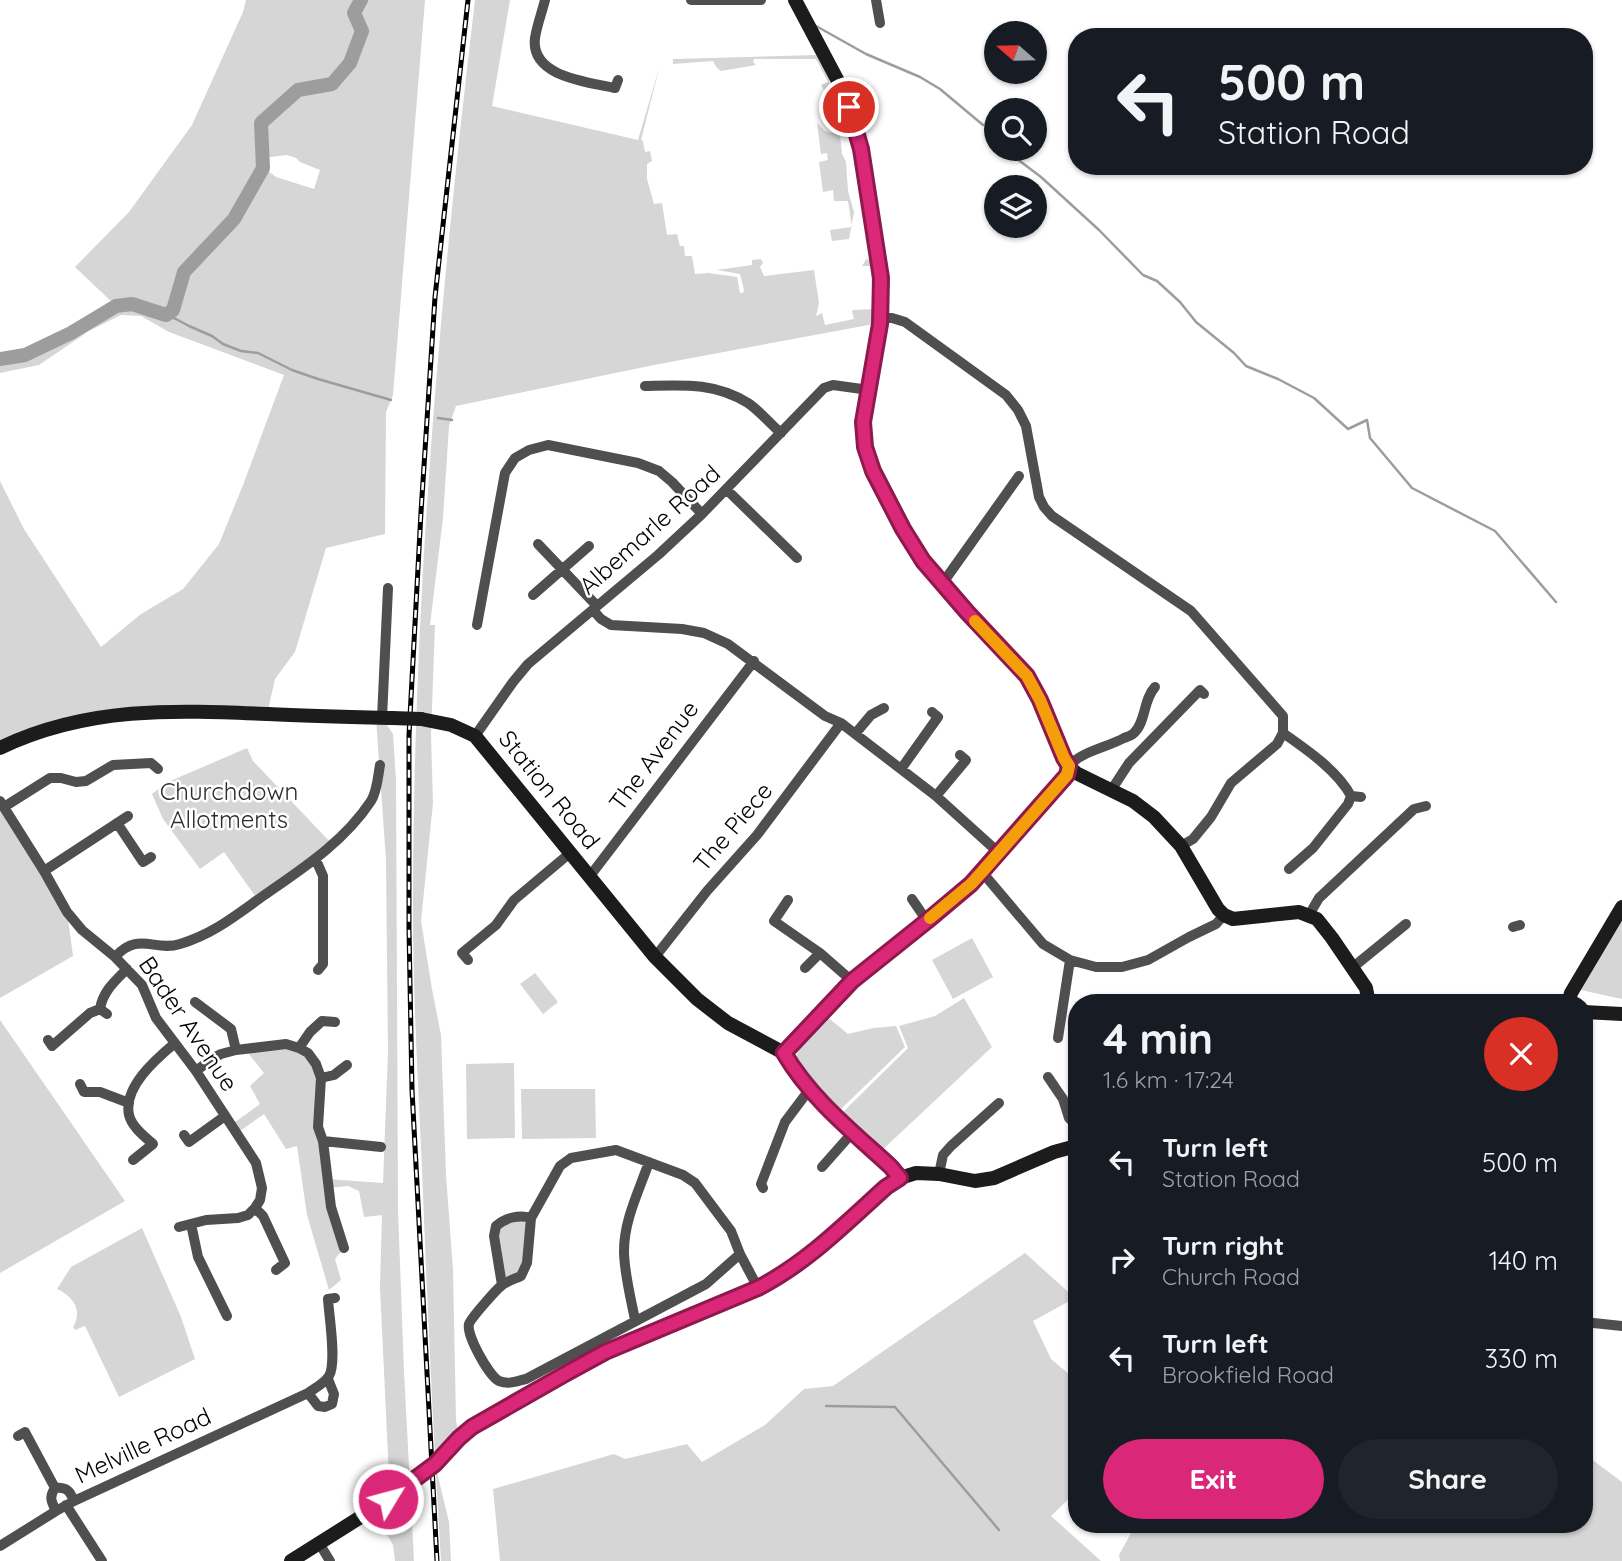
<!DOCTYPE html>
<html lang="en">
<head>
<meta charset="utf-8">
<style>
	body { margin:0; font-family:Quicksand,sans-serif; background:#20242c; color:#f1f3f6; height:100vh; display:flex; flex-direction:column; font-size:26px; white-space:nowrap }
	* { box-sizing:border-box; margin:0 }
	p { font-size:23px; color:#9ea1a6 }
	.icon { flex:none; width:38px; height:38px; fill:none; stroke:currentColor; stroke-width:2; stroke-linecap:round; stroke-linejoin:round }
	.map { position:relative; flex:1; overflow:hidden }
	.details { position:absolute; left:1068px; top:994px; width:525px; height:539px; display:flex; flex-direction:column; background:#171b24; border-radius:28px; box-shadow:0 2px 5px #0004 }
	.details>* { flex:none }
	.guide { position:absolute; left:1068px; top:28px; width:525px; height:147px; border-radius:28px; box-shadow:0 2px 5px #0004; background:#171b24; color:#f1f3f6; overflow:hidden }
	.needle { width:46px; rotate:290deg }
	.controls { position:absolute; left:984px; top:21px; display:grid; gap:14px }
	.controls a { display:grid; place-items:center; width:63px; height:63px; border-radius:50%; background:#171b24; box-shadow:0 2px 5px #0004; font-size:35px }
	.pin { position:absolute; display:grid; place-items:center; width:60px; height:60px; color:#fff; margin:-30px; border:4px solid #fff; border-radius:50%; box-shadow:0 2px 7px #0007 }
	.me { position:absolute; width:77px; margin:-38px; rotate:53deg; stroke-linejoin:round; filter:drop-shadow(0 0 5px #0008) }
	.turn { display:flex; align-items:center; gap:24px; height:147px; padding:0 35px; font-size:32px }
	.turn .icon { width:91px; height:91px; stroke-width:2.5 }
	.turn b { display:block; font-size:49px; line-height:60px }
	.round { display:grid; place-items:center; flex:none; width:74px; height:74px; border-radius:37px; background:#20242c }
	.head { display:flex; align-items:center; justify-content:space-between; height:119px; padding:0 35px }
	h1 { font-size:42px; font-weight:800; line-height:52px }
	.cta { display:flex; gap:14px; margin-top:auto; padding:14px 35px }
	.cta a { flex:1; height:80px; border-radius:42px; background:#db2777; color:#fff; font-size:28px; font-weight:800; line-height:80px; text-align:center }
	.cta a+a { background:#20242c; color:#f1f3f6 }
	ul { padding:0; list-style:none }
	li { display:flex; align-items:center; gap:21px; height:98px; padding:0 35px }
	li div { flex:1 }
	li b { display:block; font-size:26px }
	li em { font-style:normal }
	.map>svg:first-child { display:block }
</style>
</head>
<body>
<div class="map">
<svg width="1622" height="1561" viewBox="0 0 1622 1561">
	<rect width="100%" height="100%" fill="#fff"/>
	<path fill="#d6d6d6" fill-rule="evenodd" d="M 246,0 L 425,0 L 393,395 L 386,412 L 385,534 L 326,548 L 295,652 L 275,679 L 267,714 L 135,712 L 0,748 L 0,481 L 24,529 L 101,647 L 141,614 L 183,589 L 219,544 L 243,485 L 284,375 L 169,332 L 141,316 L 121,315 L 89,331 L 39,365 L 0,373 L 0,359 L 26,355 L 71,333 L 116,306 L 75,267 L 129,212 L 192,125 L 243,12 ZM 287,155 L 296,158 L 300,162 L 320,170 L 314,189 L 276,177 L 264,168 L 263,158 Z
		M 475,0 L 510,0 L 492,106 L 638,140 L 660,65 L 641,140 L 643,141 L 645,152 L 650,151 L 652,161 L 647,164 L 647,179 L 654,204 L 662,203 L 667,235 L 677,234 L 680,246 L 684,246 L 685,256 L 692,256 L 695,274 L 708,273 L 737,277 L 740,293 L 743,293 L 744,290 L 740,274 L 717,270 L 752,265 L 752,260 L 761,259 L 763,263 L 760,267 L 764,276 L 814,270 L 819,303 L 816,316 L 822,313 L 825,325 L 854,319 L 852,311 L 853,310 L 873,309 L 871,266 L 862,266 L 867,258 L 872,263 L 876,301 L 874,324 L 654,365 L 456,406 L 449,426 L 443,518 L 430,625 L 435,625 L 431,735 L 433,803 L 421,921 L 432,989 L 441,1035 L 446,1175 L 453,1270 L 456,1420 L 459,1438 L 435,1464 L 449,1522 L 451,1561 L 441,1561 C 433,1430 427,1299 422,1168 C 418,1082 413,996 413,909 C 413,605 439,302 475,0 Z
		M 816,55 L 829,78 L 831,96 L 828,97 L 821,85 L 828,82 L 816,59 L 754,59 L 753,62 L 756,65 L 721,71 L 717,68 L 713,61 L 673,64 L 673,59 Z
		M 817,123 L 825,131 L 840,135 L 842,154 L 846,162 L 848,191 L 854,212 L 849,239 L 832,241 L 830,230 L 852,227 L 848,201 L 834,201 L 833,190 L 823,192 L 819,162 L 828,160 L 827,153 L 821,154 Z
		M 376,718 L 382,718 L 393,734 L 396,780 L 398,1209 L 404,1372 L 414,1561 L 395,1561 L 393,1545 L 372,1509 L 390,1498 L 380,1287 L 382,1215 L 364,1217 L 359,1191 L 348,1186 L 328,1188 L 344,1248 L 335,1259 L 341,1280 L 329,1290 L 307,1215 L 297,1146 L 286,1149 L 264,1114 L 237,1133 L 231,1125 L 260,1104 L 250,1086 L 264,1073 L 245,1049 L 299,1048 L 316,1064 L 318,1127 L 327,1179 L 383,1183 L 388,1051 L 386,860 Z
		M 247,748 L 253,761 L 332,844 L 258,900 L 224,852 L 200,869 L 163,819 L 152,794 L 168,782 Z
		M 0,801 L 67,912 L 73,956 L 0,998 Z
		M 1622,921 L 1622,999 L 1581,990 Z
		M 972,938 L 993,977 L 953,999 L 932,960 Z
		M 535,973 L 558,1002 L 543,1014 L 520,984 Z
		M 964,998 L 992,1047 L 878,1154 L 841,1114 L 908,1048 L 899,1026 L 935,1016 Z
		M 825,1015 L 848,1034 L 873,1028 L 896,1026 L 905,1047 L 839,1111 L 802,1071 L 796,1057 L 802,1042 Z
		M 0,1020 L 125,1201 L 0,1273 Z
		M 514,1063 L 515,1138 L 467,1139 L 466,1064 Z
		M 521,1089 L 595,1089 L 596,1138 L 522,1139 Z
		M 531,1218 L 521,1276 L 502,1285 L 496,1226 Z
		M 142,1228 L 181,1317 L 195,1359 L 119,1397 L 85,1326 L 75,1330 L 73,1327 C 83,1310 73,1296 57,1289 L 71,1267 Z
		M 1025,1253 L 1075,1298 L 1033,1321 L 1051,1359 L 1076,1380 L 1076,1492 L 1051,1516 L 1101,1561 L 500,1561 L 493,1489 L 614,1454 L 625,1459 L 687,1444 L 702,1462 L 765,1425 L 804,1389 L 833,1386 Z
		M 1586,1455 L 1622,1482 L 1622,1561 L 1120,1561 L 1119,1555 L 1136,1524 L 1584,1524 L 1584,1465 Z"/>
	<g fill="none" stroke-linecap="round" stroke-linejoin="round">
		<path stroke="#9d9d9d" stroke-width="2.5" d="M 816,26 L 866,54 L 920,77 L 940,89 L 983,125
			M 995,142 L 996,143
			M 1004,149 L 1041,177 L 1099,230 L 1143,275 L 1157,281 L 1180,302 L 1196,322 L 1234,353 L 1246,366 L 1278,379 L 1314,398 L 1348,429 L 1367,420 L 1370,438 L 1412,488 L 1495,531 L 1556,602
			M 166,315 L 176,319 L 189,326 L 212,336 L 223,344 L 241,351 L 258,353 L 292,370 L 318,379 L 391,400
			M 438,418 L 452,420
			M 826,1406 L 895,1407 L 999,1530"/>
		<path stroke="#9d9d9d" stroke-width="14" d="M 0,359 L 25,355 L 71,333 L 116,306 L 132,304 L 166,315 L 173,310 L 184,272 L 234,219 L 263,168 L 261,123 L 298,90 L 332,84 L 350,63 L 362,31 L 354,13 L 361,0"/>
		<path stroke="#4f4f4f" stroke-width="10" d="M 545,0 C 542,12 537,25 535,38 C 530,77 588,82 615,88 L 618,80
			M 691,0 L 761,0
			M 876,0 L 880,23
			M 881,318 L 892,318 L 905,322 L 1006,395 L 1018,410 L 1026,426 L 1039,497 L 1044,507 L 1052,516 L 1191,611 L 1283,716 L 1283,733 L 1277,744 L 1231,783 L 1211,817 L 1193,839 L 1181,846
			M 645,386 C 682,385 714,382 748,403 C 760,411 770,424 781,433
			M 727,490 L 797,558
			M 538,544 L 597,606
			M 942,584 L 1019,476
			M 533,595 L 589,546
			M 593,610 L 601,619 L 611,625 L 682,629 L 704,633 L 728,644 L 825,716 L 841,723 L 936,796 L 998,852
			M 477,625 L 505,473 L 515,458 L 529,450 L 548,445 L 638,463 L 659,471 L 672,482 L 702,514
			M 382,718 L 388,588
			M 1283,733 C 1306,749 1338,771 1351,796 L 1361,797
			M 855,734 L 871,715 L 884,708
			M 475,736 L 513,682 L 528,664 L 658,555 L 702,514 L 824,388 L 833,385 L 869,390
			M 1069,766 C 1080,752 1108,747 1124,738 C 1127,737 1131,736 1134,733 C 1146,722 1143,700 1155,687
			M 901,769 L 938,717 L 932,712
			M 1112,789 L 1129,763 L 1200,690 L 1204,694
			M 936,796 L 966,760 L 960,755
			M 0,801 L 44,871 L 67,912 L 82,930 L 115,957 L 142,985 L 156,1018 L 196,1071 L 256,1163 L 262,1188 L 260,1200 L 255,1208 L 248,1215 L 238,1218 L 206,1220 L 179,1227
			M 4,807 L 50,778 L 61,778 L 76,782 L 86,781 L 113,765 L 151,763 L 158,769
			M 117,823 L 143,862 L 151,857
			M 316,860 L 323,876 L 323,964 L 318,970
			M 1289,869 L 1313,848 L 1348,804 L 1351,796
			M 44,871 L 128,816
			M 982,872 L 1043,944 L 1070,960 L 1096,967 L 1122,967 L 1148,960 L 1189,937 L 1216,924 L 1224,915
			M 590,876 L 754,661
			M 912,899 L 927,921
			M 788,900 L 774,921 L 820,953 L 852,981
			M 1309,915 L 1319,898 L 1414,809 L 1426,806
			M 1513,927 L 1520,925
			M 115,957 C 138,931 155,952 180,944 C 213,934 235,916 263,896 C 302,869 344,842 371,801 C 377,792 378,776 380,765
			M 655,957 L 707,891 L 757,835 L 841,723
			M 468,960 L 462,953 L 496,925 L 514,900 L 570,853
			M 805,968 L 820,953
			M 1352,968 L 1406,924
			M 195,1002 L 231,1029 L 236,1050
			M 107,1014 L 100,1009 C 103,991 115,981 127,969
			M 1058,1038 L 1070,960
			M 48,1040 L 52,1046 L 90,1013 L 100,1009
			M 299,1048 L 310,1032 L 322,1021 L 335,1022
			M 196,1071 L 213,1058 L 221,1054 L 236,1050 L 286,1044 L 299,1048 L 308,1053 L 316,1064 L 321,1078 L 318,1127 L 323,1141 L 331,1207 L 344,1248
			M 1048,1077 L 1063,1099 L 1069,1118 L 1076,1125
			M 321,1078 L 334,1075 L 347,1065
			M 80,1084 L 84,1092 L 100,1092 L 129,1103
			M 184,1135 L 189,1142 L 225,1116
			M 323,1141 L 381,1147
			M 133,1160 L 153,1144 C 144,1136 132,1127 129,1115 C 123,1087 156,1059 175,1043
			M 822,1167 L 853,1132
			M 939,1174 L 943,1155 L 951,1146 L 999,1103
			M 763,1188 L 761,1184 L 785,1122 L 809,1090
			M 255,1208 L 263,1216 L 285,1263 L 276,1270
			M 191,1224 L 198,1257 L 227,1316
			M 740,1254 L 706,1284 L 526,1379 C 517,1381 509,1385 499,1381 C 489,1376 466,1335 469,1324 C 471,1318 496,1290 501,1286 C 507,1281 515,1279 521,1276 L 527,1263 L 531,1218 L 560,1166 L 571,1158 L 616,1150 L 683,1175 L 695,1183 L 731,1231 L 740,1254 L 758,1288
			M 502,1285 L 494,1236 L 496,1226 C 505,1218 519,1214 531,1218
			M 635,1320 C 631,1299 624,1272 624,1251 C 624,1220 639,1191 649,1162
			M 1584,1322 L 1622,1326
			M 308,1393 L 318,1406 L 325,1407 L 332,1404 L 334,1394 L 328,1379
			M 18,1436 L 25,1432 L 55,1488
			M 66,1505 L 102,1561
			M 56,1511 C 51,1501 49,1497 55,1488 C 67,1487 70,1491 74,1501
			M 319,1543 L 330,1561
			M 0,1546 L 56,1511 L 74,1501 L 308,1393 C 315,1388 325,1383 329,1376 C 337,1363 329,1316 328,1299 L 335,1298"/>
		<path stroke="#1c1c1c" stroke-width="14" d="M 795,0 L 839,83 L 849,107 L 858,133 L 865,170 L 879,259 L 882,298 L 878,339 L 863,422 L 865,447 L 873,471 L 903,529 L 923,561 L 967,612 L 1027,676 L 1040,700 L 1064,758 L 1069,766 L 1076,773 L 1133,801 L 1154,817 L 1181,846 L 1218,909 L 1224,915 L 1233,919 L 1299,912 L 1317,919 L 1332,938 L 1366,988 L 1369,1003
			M 421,719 L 451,725 L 475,736 L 655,957 L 697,999 L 728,1023 L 784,1053 L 795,1072 L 809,1090 L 827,1108 L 891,1167 L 900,1178
			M 0,748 C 87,706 175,710 268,714 C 309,716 351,717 392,718
			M 1568,1003 L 1571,993 L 1622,907
			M 1584,1012 L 1622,1014
			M 784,1053 L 852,981 L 927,921 L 971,884 L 1067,775 L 1069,766
			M 435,1464 L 459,1438 L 472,1427 L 605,1352 L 758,1288 C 807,1263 846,1224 886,1187 L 900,1178 L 916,1173 L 939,1174 L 975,1181 L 994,1178 L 1054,1152 L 1076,1146
			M 291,1561 L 394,1496"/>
		<g stroke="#000" stroke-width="5">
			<path id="rail" d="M 437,1561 L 412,1090 L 409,929 L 409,735 L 421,512 L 435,297 L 468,0"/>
		</g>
		<use href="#rail" stroke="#fff" stroke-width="2.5" stroke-dasharray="8" stroke-linecap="butt"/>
		<path stroke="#1c1c1c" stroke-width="14" d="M 392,718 L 421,719
			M 394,1496 L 435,1464"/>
	</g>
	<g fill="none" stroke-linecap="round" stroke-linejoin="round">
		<g stroke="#8e194d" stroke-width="18">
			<path id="route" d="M 388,1499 L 435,1464 L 459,1438 L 472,1427 L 565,1374 L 605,1352 L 758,1288 C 808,1262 845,1224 886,1187 L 900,1178 L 891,1167 C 853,1132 811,1099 784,1053 L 852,981 L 927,921 L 971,884 L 1067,775 L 1069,766 L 1064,758 L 1040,700 L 1027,676 L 967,612 L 923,561 L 903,529 L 873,471 L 865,447 L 863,422 L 880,324 L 881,278 L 861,149 L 849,107"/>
		</g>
		<use href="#route" stroke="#db2777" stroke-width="12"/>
		<path stroke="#f59e0b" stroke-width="12" d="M 930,918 L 971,884 L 982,872 L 1067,775 L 1069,766 L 1064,758 L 1040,700 L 1027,676 L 975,621"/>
	</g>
	<g text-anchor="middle" stroke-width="5" stroke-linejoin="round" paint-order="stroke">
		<g font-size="24" fill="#000" stroke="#fff">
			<text transform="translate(650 530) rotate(-42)" y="8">Albemarle Road</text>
			<text transform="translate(654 756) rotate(-53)" y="8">The Avenue</text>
			<text transform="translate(549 790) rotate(51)" y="8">Station Road</text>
			<text transform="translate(733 827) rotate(-50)" y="8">The Piece</text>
			<text transform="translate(188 1024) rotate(56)" y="8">Bader Avenue</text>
			<text transform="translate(143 1446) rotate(-25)" y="8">Melville Road</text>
		</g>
		<g font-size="24" fill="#2d2d2d" stroke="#fff">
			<text x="229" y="800">Churchdown<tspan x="229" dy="28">Allotments</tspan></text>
		</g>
	</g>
</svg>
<div class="controls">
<a><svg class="needle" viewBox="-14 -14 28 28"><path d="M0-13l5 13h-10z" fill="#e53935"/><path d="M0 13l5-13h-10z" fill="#9ea1a6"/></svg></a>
<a><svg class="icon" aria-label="search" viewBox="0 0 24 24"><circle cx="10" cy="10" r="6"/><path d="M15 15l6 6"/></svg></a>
<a><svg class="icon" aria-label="layers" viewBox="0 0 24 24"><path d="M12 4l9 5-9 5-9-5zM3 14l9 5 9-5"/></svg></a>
</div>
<div class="pin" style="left:849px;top:107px;background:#d93025"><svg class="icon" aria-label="arrive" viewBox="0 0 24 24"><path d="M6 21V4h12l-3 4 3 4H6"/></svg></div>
<svg class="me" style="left:388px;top:1499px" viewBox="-20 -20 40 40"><circle r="17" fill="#db2777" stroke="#fff" stroke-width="3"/><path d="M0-11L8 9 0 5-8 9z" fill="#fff"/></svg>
<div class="guide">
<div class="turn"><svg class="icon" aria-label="left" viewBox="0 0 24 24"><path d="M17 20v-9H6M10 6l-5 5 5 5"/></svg><div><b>500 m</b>Station Road</div></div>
</div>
<section class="details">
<div class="head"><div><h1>4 min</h1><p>1.6 km · 17:24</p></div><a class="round" style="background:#d93025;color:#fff"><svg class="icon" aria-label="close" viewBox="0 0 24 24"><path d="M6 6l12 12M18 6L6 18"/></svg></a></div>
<ul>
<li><svg class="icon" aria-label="left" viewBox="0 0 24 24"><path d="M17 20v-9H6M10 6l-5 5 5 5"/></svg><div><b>Turn left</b><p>Station Road</p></div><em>500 m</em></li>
<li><svg class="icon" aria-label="right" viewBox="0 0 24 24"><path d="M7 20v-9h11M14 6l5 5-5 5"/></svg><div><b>Turn right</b><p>Church Road</p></div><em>140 m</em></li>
<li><svg class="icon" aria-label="left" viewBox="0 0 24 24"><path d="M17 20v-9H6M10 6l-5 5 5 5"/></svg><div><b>Turn left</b><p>Brookfield Road</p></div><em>330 m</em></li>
</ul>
<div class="cta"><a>Exit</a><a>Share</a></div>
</section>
</div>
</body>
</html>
